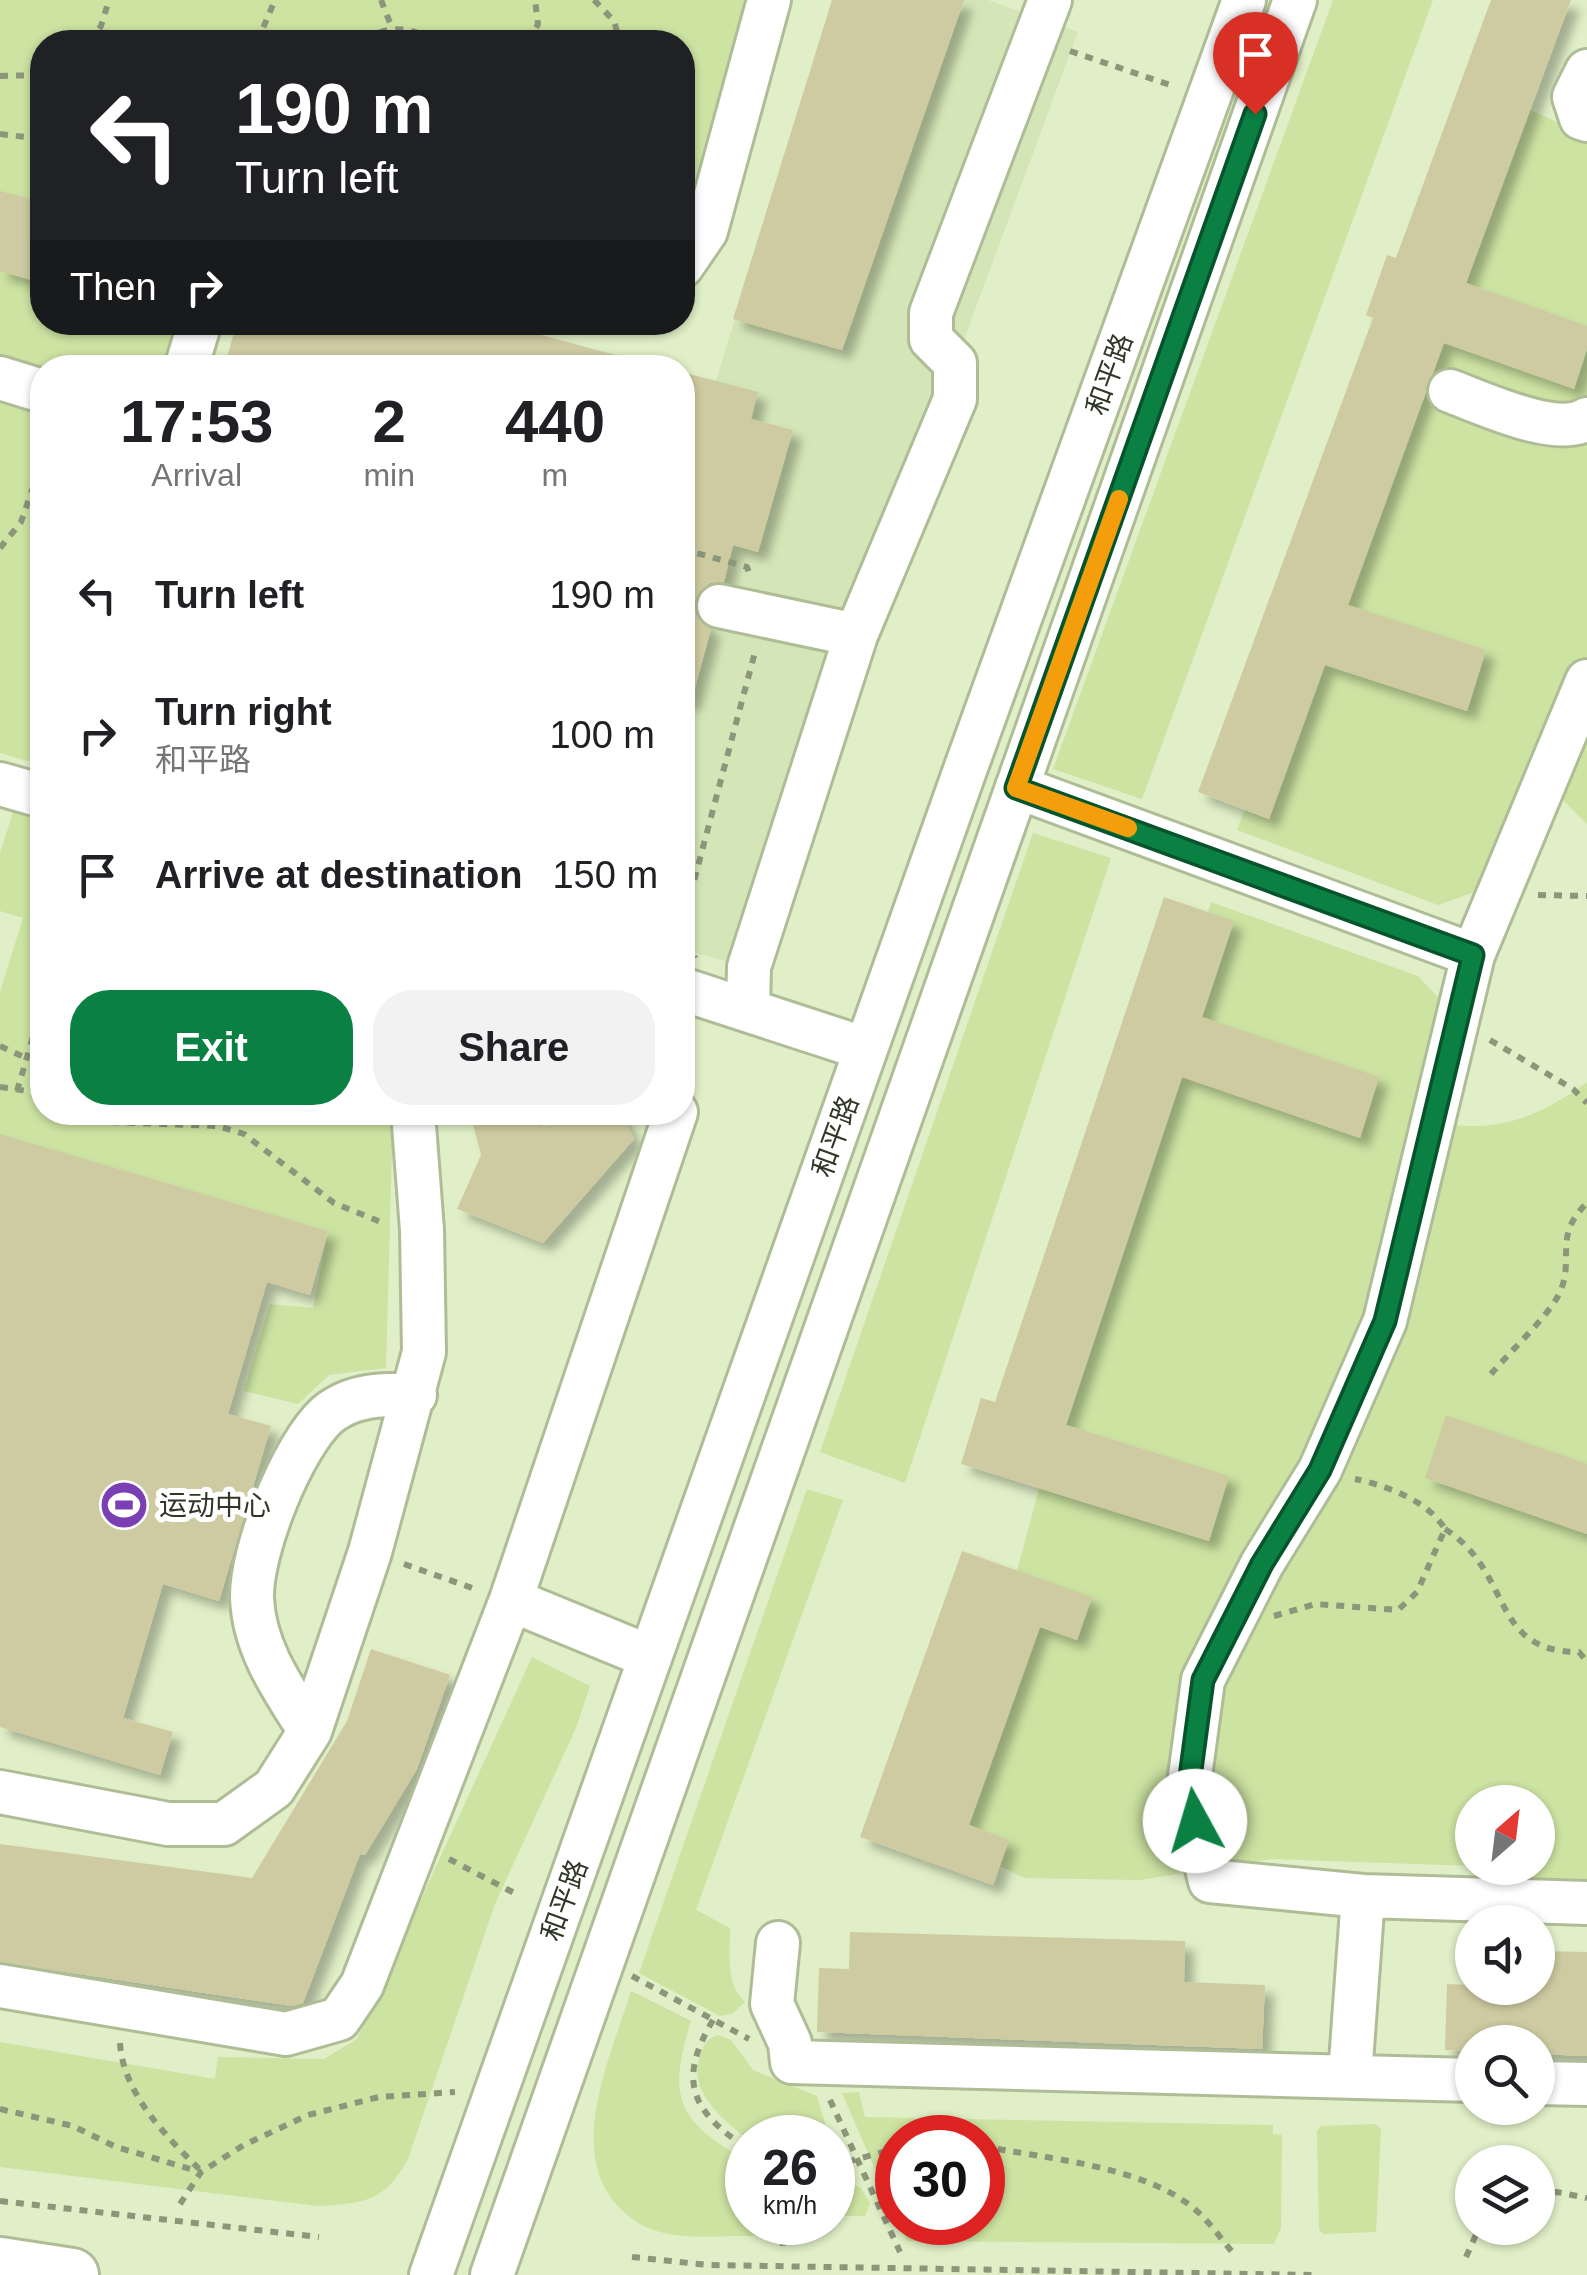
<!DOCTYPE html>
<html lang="en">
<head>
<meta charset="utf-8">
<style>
	body { margin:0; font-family:Arial,"Noto Sans SC",sans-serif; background:#f2f2f2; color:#202124; height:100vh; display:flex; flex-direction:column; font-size:38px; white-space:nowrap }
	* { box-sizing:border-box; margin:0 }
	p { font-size:32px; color:#757577 }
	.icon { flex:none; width:55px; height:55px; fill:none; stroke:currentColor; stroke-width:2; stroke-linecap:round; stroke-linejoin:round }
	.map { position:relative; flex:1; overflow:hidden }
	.panel { position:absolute; left:30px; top:355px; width:665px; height:770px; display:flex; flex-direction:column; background:#fff; border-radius:40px; box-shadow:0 2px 8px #0004 }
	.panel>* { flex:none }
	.guide { position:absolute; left:30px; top:30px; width:665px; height:305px; border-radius:40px; box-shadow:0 2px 8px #0004; background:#202124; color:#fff; overflow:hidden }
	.needle { width:65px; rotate:28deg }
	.controls { position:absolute; left:1455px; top:1785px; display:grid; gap:20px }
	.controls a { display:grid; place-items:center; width:100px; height:100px; border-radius:50%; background:#fff; box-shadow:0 2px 8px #0004; font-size:50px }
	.speed { position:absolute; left:725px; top:2115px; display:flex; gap:20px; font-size:50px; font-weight:700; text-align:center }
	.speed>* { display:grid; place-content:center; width:130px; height:130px; border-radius:50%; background:#fff; box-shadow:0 2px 8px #0004; line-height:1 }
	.speed small { font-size:25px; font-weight:400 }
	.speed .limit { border:15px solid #d22; background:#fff; color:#111 }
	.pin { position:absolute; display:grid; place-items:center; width:85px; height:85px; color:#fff; margin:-102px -42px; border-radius:50% 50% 50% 0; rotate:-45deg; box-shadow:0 0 10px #0007 }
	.pin .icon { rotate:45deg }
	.me { position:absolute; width:110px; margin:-55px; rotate:354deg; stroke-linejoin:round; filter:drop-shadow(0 0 8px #0008) }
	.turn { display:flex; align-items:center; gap:35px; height:210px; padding:0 40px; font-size:45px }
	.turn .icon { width:130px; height:130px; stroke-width:2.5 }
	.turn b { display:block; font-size:70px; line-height:85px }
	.then { display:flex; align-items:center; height:95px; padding:0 40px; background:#0003; gap:20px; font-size:38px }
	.eta { display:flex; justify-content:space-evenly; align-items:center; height:170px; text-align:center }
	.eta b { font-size:60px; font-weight:700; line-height:70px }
	.button { display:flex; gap:20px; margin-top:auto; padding:20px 40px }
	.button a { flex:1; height:115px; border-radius:40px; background:#0b8043; color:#fff; font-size:40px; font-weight:700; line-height:115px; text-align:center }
	.button a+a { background:#f2f2f2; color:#202124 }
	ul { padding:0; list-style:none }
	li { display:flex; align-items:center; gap:30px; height:140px; padding:0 40px }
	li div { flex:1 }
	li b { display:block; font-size:38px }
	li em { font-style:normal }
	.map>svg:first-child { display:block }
</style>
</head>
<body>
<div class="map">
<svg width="1587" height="2275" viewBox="0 0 1587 2275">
	<defs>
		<filter id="shadow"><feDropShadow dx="9" dy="9" stdDeviation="5" flood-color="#0004"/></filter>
	</defs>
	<rect width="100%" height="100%" fill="#e0efc7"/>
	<path fill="#d4e6b7" d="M 833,0 L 988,0 L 1078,32 L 733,963 L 683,949 L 682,421 L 702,426 Z"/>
	<path fill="#cce3a2" d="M 0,0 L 745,0 L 683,222 L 682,42 L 42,42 L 42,322 L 178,323 L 164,367 L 42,368 L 42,757 L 27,761 L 0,753 Z
		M 1333,0 L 1433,0 L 1142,799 L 1053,769 Z
		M 1511,101 L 1587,136 L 1587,824 L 1562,799 L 1530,785 L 1486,888 L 1438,905 L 1237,830 Z
		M 15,806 L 42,815 L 42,1112 L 393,1114 L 386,1368 L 329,1375 L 298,1404 L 244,1391 L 270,1304 L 313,1308 L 328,1231 L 0,1137 L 0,992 L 23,918 L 0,911 L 0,853 Z
		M 1033,833 L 1111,858 L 905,1483 L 820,1452 Z
		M 1211,902 L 1418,976 L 1445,1005 L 1421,1119 C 1486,1136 1533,1122 1587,1082 L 1587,1887 L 1512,1884 L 1495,1868 L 1538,1868 L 1538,1802 L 1472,1802 L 1472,1866 L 1272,1859 L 1140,1880 L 1025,1878 L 945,1840 L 1052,1440 Z
		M 807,1489 L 843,1500 L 696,1910 L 730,1928 C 730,1954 725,1983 745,2002 L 732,2014 L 720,2016 L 639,1973 Z
		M 532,1657 L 590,1686 L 576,1728 L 495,1904 L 408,2159 C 384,2202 366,2203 318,2206 L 0,2167 L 0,2042 L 215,2079 L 218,2057 L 324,2059 L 357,2039 Z
		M 631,1991 L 691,2021 C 667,2099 677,2120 747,2161 L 748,2222 L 766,2223 L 758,2236 C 723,2235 673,2242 642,2225 C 554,2174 609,2063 631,1991 Z
		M 718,2035 L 731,2040 L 753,2070 L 817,2096 L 829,2137 L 747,2139 C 724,2120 689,2093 699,2059 C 703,2046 705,2040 718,2035 Z
		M 859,2092 L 865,2117 L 1273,2125 L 1273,2134 L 1282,2135 L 1281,2228 L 1274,2244 L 907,2241 L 898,2223 L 982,2222 L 982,2138 L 898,2138 L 897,2220 L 842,2093 Z
		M 1375,2124 L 1381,2129 L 1376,2232 L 1324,2234 L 1319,2230 L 1317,2131 L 1321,2126 Z
		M 833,2177 L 861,2188 L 870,2203 L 865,2216 L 833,2216 Z"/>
	<path fill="#cecba2" filter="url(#shadow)" d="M 832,0 L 964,0 L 842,350 L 733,319 Z
		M 1491,0 L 1571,0 L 1466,283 L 1587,326 L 1587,349 L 1574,389 L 1444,343 L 1348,605 L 1486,650 L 1467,711 L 1325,665 L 1269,819 L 1198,792 L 1373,318 L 1366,315 L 1387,255 L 1396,258 Z
		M 0,191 L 42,202 L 42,283 L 0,271 Z
		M 237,322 L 493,322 L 630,359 L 629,368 L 224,368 Z
		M 682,372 L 758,392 L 751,419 L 793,430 L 758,552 L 733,545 L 724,582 L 710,583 L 695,600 L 696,615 L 711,629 L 691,702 L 682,701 Z
		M 1164,897 L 1234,921 L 1202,1017 L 1379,1077 L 1360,1138 L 1182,1077 L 1066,1425 L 1229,1476 L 1209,1541 L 961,1464 L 981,1398 L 995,1402 Z
		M 470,1112 L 532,1112 L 540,1128 L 578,1112 L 620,1112 L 634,1139 L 543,1243 L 457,1209 L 481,1155 Z
		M 0,1134 L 328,1231 L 310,1295 L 267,1282 L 228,1414 L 271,1426 L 219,1601 L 163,1584 L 123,1718 L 173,1732 L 160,1775 L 0,1727 Z
		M 1446,1415 L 1587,1464 L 1587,1534 L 1425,1478 Z
		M 962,1551 L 1092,1597 L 1077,1640 L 1040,1627 L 969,1825 L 1009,1840 L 993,1885 L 860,1837 Z
		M 371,1649 L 450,1675 L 417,1769 L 365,1855 L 360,1854 L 303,2003 L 292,2006 L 0,1962 L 0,1844 L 252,1878 L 347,1721 Z
		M 850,1932 L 1185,1941 L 1184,1982 L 1265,1985 L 1262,2049 L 817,2032 L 819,1968 L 849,1969 Z
		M 1538,1951 L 1587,1952 L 1587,2056 L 1538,2054 L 1538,2042 L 1472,2042 L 1472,2051 L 1445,2050 L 1447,1984 L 1538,1988 Z"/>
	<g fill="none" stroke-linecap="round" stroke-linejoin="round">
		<g stroke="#afbd97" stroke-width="48">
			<path id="minor" d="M 1587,71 L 1574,97 L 1581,118 L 1587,120
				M 682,266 L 706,231 L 769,0
				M 186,368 L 200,322
				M 0,378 L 42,391
				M 1450,391 C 1483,403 1556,438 1587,419
				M 719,606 L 856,635
				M 1587,681 L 1473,955 L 1385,1321 L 1320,1470 L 1262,1564 L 1203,1680 L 1188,1791 L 1210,1881 L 1363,1896 L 1587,1903
				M 0,784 L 42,796
				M 1017,787 L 1473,955
				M 682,989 L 866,1049
				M 748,1009 L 749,967 L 856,635 L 955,399 L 955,363 L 931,339 L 931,313 L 1050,0
				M 511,1600 L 650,1657
				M 310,1731 C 284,1690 254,1649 252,1598 C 251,1550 292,1447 327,1415 C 352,1394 385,1394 415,1395
				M 0,1792 L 168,1824 L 224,1824 L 274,1788 L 310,1731 L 370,1552 L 424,1352 L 422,1230 L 413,1112
				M 778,1943 L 772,2004 L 790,2043 L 792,2062 L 1472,2080
				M 0,1986 L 286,2034 L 339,2019 L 362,1985 L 511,1600 L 676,1112
				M 1350,2076 L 1363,1896
				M 1538,2083 L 1587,2084
				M 431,2275 L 965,770 L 1244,0
				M 492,2275 L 1295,0"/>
		</g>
		<g stroke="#afbd97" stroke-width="58">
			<path id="major" d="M 0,2264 L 72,2275"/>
		</g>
		<path stroke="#8c967a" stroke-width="6" stroke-dasharray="8 8" stroke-linecap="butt" d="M 381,0 L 392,28
			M 594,0 L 614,21 L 620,42
			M 90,42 L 101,26 L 109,0
			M 257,42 L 275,0
			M 367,42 C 383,22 417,28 435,42
			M 529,42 L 538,24 L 535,0
			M 1070,51 L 1176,87
			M 0,76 L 42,75
			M 0,134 L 34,138 L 42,135
			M 0,548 L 21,522 L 42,461
			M 682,549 L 747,567 L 751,578
			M 1538,895 L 1587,896
			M 682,926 L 755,652
			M 684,926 L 695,958
			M 1490,1040 L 1573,1089 L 1587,1103
			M 0,1046 L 26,1058
			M 0,1087 L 42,1093
			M 17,1091 L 42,1006
			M 81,1112 L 108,1122 L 218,1126 L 244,1134 L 334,1203 L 386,1224
			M 1491,1374 C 1508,1354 1547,1317 1558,1296 C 1577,1260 1551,1238 1587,1203
			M 1445,1529 C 1514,1573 1489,1652 1579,1652 L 1587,1662
			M 404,1564 L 478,1590
			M 1274,1616 L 1315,1604 L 1398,1610 L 1417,1592 L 1445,1529 C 1427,1500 1387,1486 1355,1479
			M 449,1859 L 520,1896
			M 632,1976 L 749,2039
			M 713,2020 C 677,2081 691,2111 748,2149
			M 120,2043 C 123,2093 165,2135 199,2169
			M 830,2100 L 900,2252
			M 0,2109 L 73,2126 L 116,2147 L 201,2172
			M 982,2146 C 1047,2159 1148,2166 1198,2212 C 1211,2224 1222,2240 1234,2254
			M 832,2166 L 898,2148
			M 1538,2196 L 1557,2192 L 1587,2198
			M 0,2201 L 319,2237
			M 180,2204 L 201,2172 L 244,2145 L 308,2115 L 379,2097 L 455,2092
			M 782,2222 L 783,2249
			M 632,2257 L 708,2265 L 1315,2275
			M 1466,2257 L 1479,2228"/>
		<use href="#minor" stroke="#fff" stroke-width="42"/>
		<use href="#major" stroke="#fff" stroke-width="52"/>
	</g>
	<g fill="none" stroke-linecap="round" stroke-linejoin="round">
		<g stroke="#07532c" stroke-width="25">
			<path id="route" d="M 1195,1821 L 1188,1792 L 1203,1680 L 1262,1564 L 1320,1470 L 1385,1321 L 1473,955 L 1016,788 L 1255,114"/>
		</g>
		<use href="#route" stroke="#0b8043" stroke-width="18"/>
		<path stroke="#f59e0b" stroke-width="18" d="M 1119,499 L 1016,788 L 1128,828"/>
	</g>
	<defs>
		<g id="stadium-disc" transform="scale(2.5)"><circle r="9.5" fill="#7b3fb4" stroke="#fff"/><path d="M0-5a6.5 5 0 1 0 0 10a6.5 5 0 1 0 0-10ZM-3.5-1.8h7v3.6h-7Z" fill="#fff"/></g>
	</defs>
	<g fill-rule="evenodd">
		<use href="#stadium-disc" x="124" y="1505"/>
	</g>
	<g text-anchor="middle" stroke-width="10" stroke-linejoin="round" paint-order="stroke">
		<g font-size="28" fill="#313728" stroke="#fff">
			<text transform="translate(1109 374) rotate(-70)" y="10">和平路</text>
			<text transform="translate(835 1136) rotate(-70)" y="10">和平路</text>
			<text transform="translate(564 1900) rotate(-70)" y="10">和平路</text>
		</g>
		<g font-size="28" fill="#313728" stroke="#fff" text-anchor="start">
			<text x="159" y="1515">运动中心</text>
		</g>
	</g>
</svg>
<div class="controls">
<a><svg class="needle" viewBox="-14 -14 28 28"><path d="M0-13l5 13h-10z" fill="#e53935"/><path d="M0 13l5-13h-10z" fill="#757577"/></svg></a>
<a><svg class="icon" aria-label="sound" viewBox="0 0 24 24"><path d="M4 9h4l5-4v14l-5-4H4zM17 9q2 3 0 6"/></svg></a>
<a><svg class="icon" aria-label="search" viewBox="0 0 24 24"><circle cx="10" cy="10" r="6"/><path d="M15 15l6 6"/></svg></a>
<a><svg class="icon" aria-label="layers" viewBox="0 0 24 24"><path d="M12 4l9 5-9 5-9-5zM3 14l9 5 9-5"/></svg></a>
</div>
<div class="speed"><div>26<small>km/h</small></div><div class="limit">30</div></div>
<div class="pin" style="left:1255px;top:114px;background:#d93025"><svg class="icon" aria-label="arrive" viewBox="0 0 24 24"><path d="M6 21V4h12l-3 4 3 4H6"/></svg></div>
<svg class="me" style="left:1195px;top:1821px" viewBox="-20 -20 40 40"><circle r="19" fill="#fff"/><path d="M0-13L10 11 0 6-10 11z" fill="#0b8043"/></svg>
<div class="guide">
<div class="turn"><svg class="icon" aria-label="left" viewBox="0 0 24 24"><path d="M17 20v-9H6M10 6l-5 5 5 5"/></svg><div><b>190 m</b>Turn left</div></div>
<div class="then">Then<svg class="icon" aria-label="right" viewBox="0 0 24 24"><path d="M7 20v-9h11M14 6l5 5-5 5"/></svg></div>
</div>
<section class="panel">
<div class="eta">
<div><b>17:53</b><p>Arrival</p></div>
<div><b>2</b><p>min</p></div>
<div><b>440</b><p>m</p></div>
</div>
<ul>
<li><svg class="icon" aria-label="left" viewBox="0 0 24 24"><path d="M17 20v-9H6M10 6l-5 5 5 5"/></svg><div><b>Turn left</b></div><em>190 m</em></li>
<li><svg class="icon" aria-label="right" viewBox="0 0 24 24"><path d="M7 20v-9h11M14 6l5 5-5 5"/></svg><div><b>Turn right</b><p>和平路</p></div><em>100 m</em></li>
<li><svg class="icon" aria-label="arrive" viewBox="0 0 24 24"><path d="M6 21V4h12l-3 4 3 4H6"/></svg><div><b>Arrive at destination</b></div><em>150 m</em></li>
</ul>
<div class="button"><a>Exit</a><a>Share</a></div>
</section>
</div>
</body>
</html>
